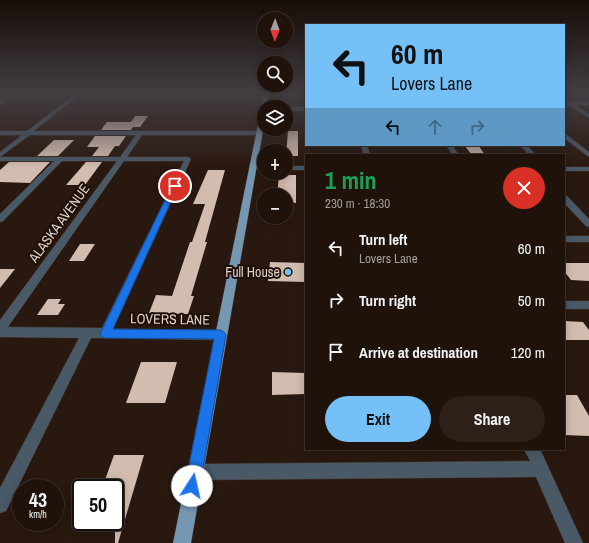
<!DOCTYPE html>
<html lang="en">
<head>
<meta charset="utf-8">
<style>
	body { margin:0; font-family:"Archivo Narrow",sans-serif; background:#2c2019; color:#f1f3f6; height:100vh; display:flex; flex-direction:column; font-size:15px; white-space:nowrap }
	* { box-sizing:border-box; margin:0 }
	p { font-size:13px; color:#a19e9d }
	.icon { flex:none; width:22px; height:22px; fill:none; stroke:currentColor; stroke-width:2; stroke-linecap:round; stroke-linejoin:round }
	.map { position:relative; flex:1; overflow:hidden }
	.side { position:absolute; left:305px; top:154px; width:260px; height:296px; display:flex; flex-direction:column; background:#1f120b; border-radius:0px; box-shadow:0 2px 10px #0003,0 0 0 1px #3c322c }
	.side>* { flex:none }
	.hud { position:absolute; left:305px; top:24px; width:260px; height:122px; border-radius:0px; box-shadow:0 2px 10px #0003,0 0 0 1px #3c322c; background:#75c0f6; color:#111; overflow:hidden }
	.needle { width:26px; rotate:181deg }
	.tools { position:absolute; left:257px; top:12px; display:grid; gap:8px }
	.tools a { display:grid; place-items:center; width:36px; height:36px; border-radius:50%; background:#1f120b; box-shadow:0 2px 10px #0003,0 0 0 1px #3c322c; font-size:20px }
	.speed { position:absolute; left:12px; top:479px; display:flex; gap:8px; font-size:20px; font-weight:700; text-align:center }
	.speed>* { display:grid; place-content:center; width:52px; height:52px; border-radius:50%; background:#1f120b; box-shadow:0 2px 10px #0003,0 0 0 1px #3c322c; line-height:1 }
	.speed small { font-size:10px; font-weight:400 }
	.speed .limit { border:2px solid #111; border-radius:6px; background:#fff; color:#111 }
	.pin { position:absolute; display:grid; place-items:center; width:34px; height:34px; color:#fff; margin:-17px; border:2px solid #fff; border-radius:50%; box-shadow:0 1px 4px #0007 }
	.me { position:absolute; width:44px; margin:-22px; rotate:10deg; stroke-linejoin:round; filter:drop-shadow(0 0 3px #0008) }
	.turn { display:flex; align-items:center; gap:14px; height:84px; padding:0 20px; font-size:18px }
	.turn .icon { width:52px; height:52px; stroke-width:2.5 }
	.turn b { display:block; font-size:28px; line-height:34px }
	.lanes { display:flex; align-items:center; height:38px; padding:0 20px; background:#0003; justify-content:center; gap:20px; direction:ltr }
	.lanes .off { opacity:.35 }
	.round { display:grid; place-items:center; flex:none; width:42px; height:42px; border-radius:21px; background:#2c2019 }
	.head { display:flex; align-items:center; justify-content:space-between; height:68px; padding:0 20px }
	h1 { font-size:24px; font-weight:800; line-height:30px; color:#1e9e55 }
	.primary-button { display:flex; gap:8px; margin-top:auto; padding:8px 20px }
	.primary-button a { flex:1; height:46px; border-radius:24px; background:#75c0f6; color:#111; font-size:16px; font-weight:800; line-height:46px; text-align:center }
	.primary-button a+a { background:#2c2019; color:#f1f3f6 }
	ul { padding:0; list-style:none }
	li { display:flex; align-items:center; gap:12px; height:52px; padding:0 20px }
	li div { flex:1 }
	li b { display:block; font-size:15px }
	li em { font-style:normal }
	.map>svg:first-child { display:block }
</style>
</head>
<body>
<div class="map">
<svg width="589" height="543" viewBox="0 0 589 543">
	<rect width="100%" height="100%" fill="#29180f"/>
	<path fill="#d2bbaf" d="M 135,116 L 148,116 L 140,127 L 133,127 L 131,130 L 101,130 L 107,122 L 131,122 Z
		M 288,131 L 298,131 L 298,156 L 286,156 Z
		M 95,136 L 126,136 L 119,146 L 115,146 L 108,156 L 92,156 L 99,147 L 87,147 Z
		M 54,140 L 74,140 L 58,156 L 37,156 Z
		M 464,145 L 478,145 L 485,155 L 472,155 Z
		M 9,162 L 50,162 L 30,183 L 0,182 L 0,170 Z
		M 86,162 L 102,162 L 85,185 L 66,185 Z
		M 208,170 L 225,170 L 205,242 L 207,242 L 191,296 L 194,296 L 188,314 L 149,313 L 156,295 L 172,296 L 190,242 L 192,242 L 205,204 L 193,204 Z
		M 279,175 L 296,175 L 296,203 L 286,202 L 286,195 L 277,195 Z
		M 80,244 L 95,244 L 84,261 L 69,261 Z
		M 270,262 L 306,263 L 306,282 L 268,281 Z
		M 564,263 L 589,263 L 589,281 L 571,280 L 564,271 Z
		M 0,269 L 15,269 L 0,288 Z
		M 48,299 L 61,299 L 58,304 L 65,304 L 58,315 L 37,315 Z
		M 564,321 L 583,322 L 589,330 L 589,340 L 564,340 Z
		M 141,362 L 177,362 L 165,403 L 126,403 Z
		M 272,372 L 306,373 L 306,394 L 272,395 Z
		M 564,395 L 577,395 L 589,416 L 589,436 L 564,435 Z
		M 114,455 L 144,455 L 118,543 L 115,543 L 115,488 L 102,488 Z"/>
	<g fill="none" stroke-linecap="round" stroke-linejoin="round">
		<g stroke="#423229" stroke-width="1">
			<path id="minor" d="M 78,92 L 83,92 L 34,131 L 259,131 L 262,133 L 259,135 L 142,135 L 127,157 L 188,157 L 191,159 L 113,329 L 220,330 L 224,331 L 226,335 L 224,339 L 220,340 L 91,338 L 6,511 L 0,513 L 0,488 L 79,338 L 0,337 L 0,320 L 117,161 L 62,161 L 3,221 L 0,222 L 0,214 L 54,161 L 0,161 L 0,152 L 22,135 L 0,135 L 0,131 L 27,131 ZM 30,135 L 136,135 L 120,157 L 0,157 ZM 124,161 L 184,161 L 102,328 L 8,327 Z
				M 0,99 L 5,102 L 0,106 Z
				M 564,101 L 589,101 L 589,105 L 575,105 L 589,114 L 589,118 L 568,105 L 564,105 Z
				M 286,107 L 306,107 L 306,111 L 286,111 Z
				M 564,133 L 589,152 L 589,157 L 564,138 Z
				M 361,145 L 367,145 L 370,155 L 364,155 Z
				M 446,145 L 452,145 L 459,155 L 453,155 Z
				M 520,145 L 527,145 L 536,155 L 529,155 Z
				M 253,165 L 264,165 L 264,169 L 251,168 L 251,166 Z
				M 286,166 L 306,166 L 306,170 L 286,170 Z
				M 564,167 L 589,167 L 589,171 L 564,171 Z
				M 564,196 L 567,196 L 589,219 L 589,227 L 586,226 L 564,203 Z
				M 564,236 L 589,236 L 589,242 L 564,242 Z
				M 564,301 L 589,301 L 589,309 L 564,309 Z
				M 524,449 L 540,449 L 583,543 L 565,543 L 536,477 L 195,480 L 189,478 L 187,472 L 189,466 L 195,464 L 530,461 Z"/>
		</g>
		<g stroke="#423229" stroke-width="1">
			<path id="major" d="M 265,92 L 269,92 L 267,107 L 264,107 L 264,125 L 191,543 L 173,543 L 261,110 L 264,108 L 261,107 Z"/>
		</g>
		<use href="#minor" fill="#495966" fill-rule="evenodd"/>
		<use href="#major" fill="#7597b1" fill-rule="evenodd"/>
	</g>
	<linearGradient id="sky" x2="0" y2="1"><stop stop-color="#170d08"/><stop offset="0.55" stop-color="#433d42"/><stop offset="1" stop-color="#433d42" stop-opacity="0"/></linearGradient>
	<rect width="589" height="168" fill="url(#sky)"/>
	<path fill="#1a73e8" stroke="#114b97" d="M 175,184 L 178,186 L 113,329 L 220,330 L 224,332 L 226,335 L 200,486 L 197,491 L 192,493 L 187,491 L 185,486 L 214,339 L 105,338 L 102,337 L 100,334 L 172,186 Z"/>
	<circle fill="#75c0f6" stroke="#1f0f07" stroke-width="1.5" cx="288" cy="272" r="4"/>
	<g text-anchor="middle" stroke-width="4" stroke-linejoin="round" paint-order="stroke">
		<g font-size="14" fill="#dcd0ca" stroke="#1f0f07">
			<text transform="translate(59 223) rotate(-54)" y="5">ALASKA AVENUE</text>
			<text transform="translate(170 319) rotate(1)" y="5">LOVERS LANE</text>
		</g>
		<g font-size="14" fill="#dcd0ca" stroke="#1f0f07" text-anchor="end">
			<text x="280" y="277">Full House</text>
		</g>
	</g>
</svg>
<div class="tools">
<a><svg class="needle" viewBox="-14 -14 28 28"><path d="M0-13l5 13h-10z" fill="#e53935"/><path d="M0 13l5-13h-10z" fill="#a19e9d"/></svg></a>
<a><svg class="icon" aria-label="search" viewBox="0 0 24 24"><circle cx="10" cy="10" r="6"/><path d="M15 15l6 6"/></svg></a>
<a><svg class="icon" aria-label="layers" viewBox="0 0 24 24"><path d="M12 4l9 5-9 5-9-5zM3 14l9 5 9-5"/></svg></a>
<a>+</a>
<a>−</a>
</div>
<div class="speed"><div>43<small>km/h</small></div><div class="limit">50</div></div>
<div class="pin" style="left:175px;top:186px;background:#d93025"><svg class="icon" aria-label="arrive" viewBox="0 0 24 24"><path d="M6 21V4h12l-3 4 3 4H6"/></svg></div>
<svg class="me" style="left:192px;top:486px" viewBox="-20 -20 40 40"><circle r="19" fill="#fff"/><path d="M0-13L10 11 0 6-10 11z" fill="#1a73e8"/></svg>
<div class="hud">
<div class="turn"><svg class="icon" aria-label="left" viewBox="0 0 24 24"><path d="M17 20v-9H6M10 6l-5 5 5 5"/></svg><div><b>60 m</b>Lovers Lane</div></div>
<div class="lanes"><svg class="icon" aria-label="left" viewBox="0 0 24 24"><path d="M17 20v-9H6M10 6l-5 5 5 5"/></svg><svg class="icon off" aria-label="ahead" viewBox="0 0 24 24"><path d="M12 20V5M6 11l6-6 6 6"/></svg><svg class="icon off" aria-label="right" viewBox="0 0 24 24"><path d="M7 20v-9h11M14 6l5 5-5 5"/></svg></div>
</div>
<section class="side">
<div class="head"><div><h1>1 min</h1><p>230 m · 18:30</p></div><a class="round" style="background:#d93025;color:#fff"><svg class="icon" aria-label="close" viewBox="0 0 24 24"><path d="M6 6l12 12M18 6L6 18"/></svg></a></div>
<ul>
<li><svg class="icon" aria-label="left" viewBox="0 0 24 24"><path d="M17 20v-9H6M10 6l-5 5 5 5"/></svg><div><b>Turn left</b><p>Lovers Lane</p></div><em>60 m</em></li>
<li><svg class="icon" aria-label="right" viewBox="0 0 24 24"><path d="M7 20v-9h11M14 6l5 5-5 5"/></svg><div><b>Turn right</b></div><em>50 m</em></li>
<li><svg class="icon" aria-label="arrive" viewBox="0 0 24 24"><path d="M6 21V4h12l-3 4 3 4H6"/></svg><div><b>Arrive at destination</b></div><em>120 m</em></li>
</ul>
<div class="primary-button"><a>Exit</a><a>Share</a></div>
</section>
</div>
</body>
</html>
